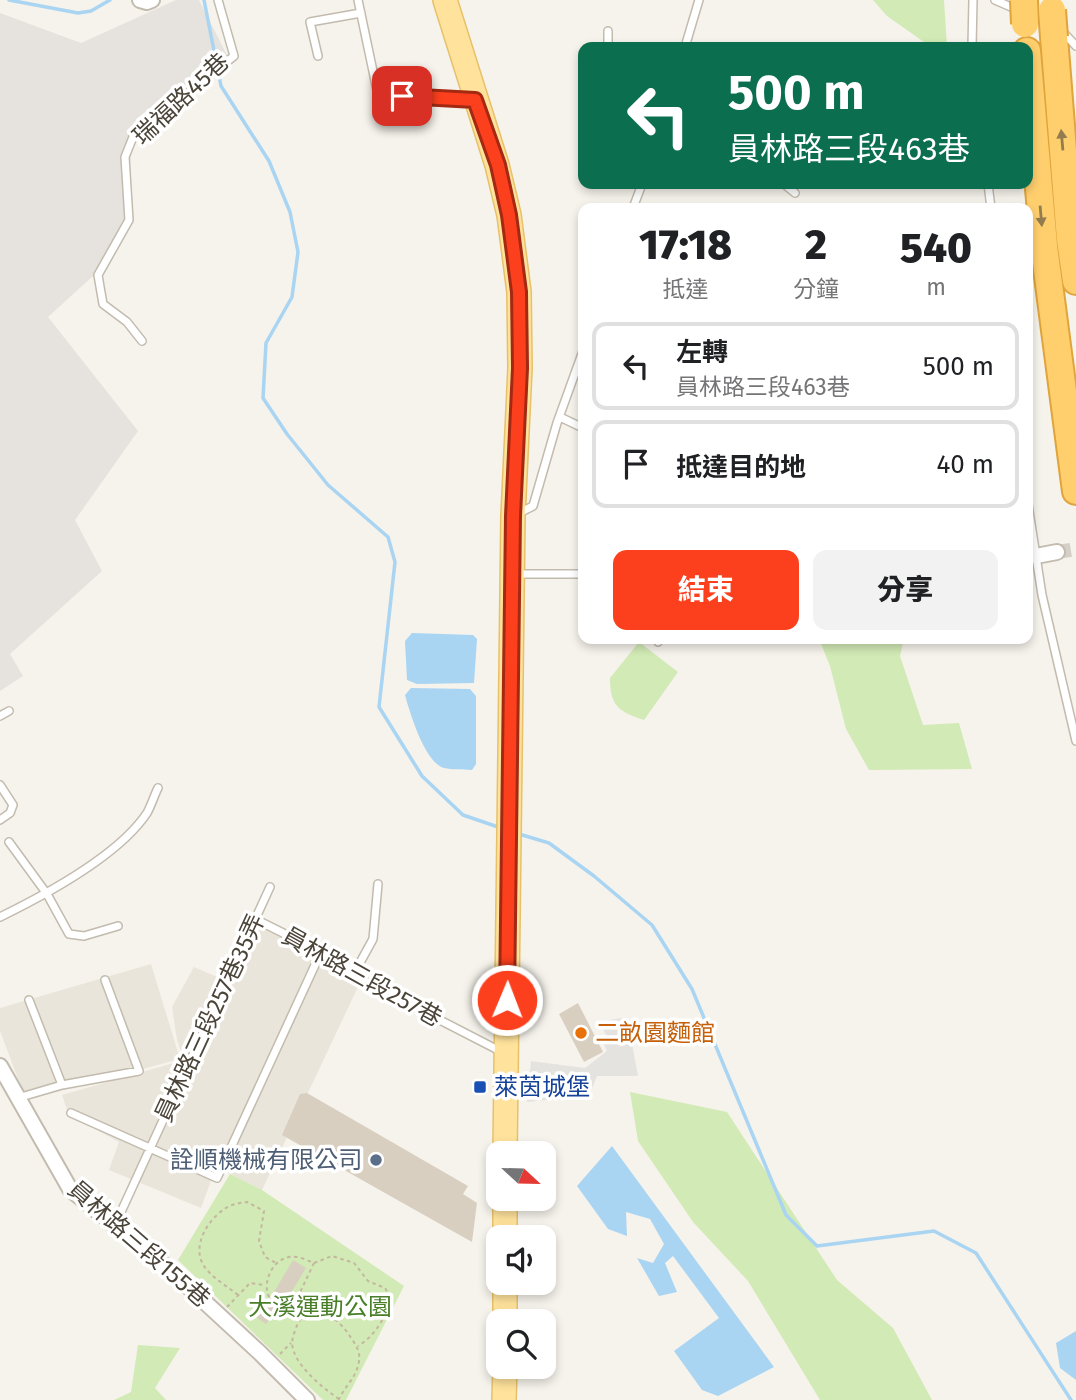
<!DOCTYPE html>
<html lang="zh-TW">
<head>
<meta charset="utf-8">
<style>
	body { margin:0; font-family:"Fira Sans","Noto Sans TC",sans-serif; background:#f2f2f2; color:#202124; height:100vh; display:flex; flex-direction:column; font-size:26px; white-space:nowrap }
	* { box-sizing:border-box; margin:0 }
	p { font-size:23px; color:#757577 }
	.icon { flex:none; width:38px; height:38px; fill:none; stroke:currentColor; stroke-width:2; stroke-linecap:round; stroke-linejoin:round }
	.map { position:relative; flex:1; overflow:hidden }
	.panel { position:absolute; left:578px; top:203px; width:455px; height:441px; display:flex; flex-direction:column; background:#fff; border-radius:14px; box-shadow:0 4px 10px #0003 }
	.panel>* { flex:none }
	.hud { position:absolute; left:578px; top:42px; width:455px; height:147px; border-radius:14px; box-shadow:0 4px 10px #0003; background:#0b6e4f; color:#fff; overflow:hidden }
	.needle { width:46px; rotate:112deg }
	.buttons { position:absolute; left:486px; top:1141px; display:grid; gap:14px }
	.buttons a { display:grid; place-items:center; width:70px; height:70px; border-radius:14px; background:#fff; box-shadow:0 4px 10px #0003; font-size:35px }
	.pin { position:absolute; display:grid; place-items:center; width:60px; height:60px; color:#fff; margin:-30px; border-radius:14px; box-shadow:0 4px 10px #0006 }
	.me { position:absolute; width:77px; margin:-38px; rotate:1deg; stroke-linejoin:round; filter:drop-shadow(0 0 5px #0008) }
	.turn { display:flex; align-items:center; gap:24px; height:147px; padding:0 35px; font-size:32px }
	.turn .icon { width:91px; height:91px; stroke-width:2.5 }
	.turn b { display:block; font-size:49px; line-height:60px }
	.eta { display:flex; justify-content:space-evenly; align-items:center; height:119px; text-align:center }
	.eta b { font-size:42px; font-weight:800; line-height:49px }
	.cta { display:flex; gap:14px; margin-top:auto; padding:14px 35px }
	.cta a { flex:1; height:80px; border-radius:14px; background:#fc3f1d; color:#fff; font-size:28px; font-weight:800; line-height:80px; text-align:center }
	.cta a+a { background:#f2f2f2; color:#202124 }
	ul { padding:0; list-style:none }
	li { display:flex; align-items:center; gap:21px; height:88px; margin:0 14px 10px; padding:0 21px; border:4px solid #e0e0e0; border-radius:14px }
	li div { flex:1 }
	li b { display:block; font-size:26px }
	li em { font-style:normal }
	.map>svg:first-child { display:block }
</style>
</head>
<body>
<div class="map">
<svg width="1076" height="1400" viewBox="0 0 1076 1400">
	<rect width="100%" height="100%" fill="#f6f3ec"/>
	<path fill="#eae5da" d="M 253,917 L 366,970 L 262,1190 L 216,1167 L 201,1208 L 109,1170 L 119,1142 L 69,1115 L 62,1095 L 184,1060 L 177,1040 L 172,1007 L 194,967 L 222,979 Z
		M 151,964 L 180,1059 L 26,1100 L 0,1031 L 0,1008 Z"/>
	<path fill="#e6e2dd" d="M 176,0 L 199,0 L 229,59 L 163,98 L 141,115 L 131,130 L 129,220 L 93,276 L 48,317 L 138,431 L 75,520 L 102,571 L 10,654 L 23,676 L 0,691 L 0,13 L 81,43 Z"/>
	<path fill="#d2eab5" d="M 873,0 L 944,0 L 947,47 L 931,47 L 887,16 Z
		M 819,639 L 904,639 L 900,656 L 923,725 L 959,723 L 972,769 L 869,770 L 846,729 L 830,666 Z
		M 639,642 L 678,672 L 644,720 C 619,712 610,706 610,678 Z
		M 630,1092 L 727,1112 L 837,1280 L 893,1328 L 932,1400 L 820,1400 L 748,1281 L 693,1222 L 638,1141 Z
		M 230,1174 L 262,1190 L 404,1286 L 346,1400 L 323,1400 L 178,1260 Z
		M 138,1345 L 180,1348 L 155,1388 L 166,1400 L 114,1400 L 131,1392 Z"/>
	<path fill="#e5e3e0" d="M 627,1017 L 638,1076 L 597,1076 L 589,1096 L 527,1102 L 531,1061 L 585,1068 L 607,1051 L 602,1040 L 608,1038 L 599,1022 Z"/>
	<path fill="#a9d4f2" d="M 412,633 L 473,635 L 477,639 L 474,683 L 417,684 L 407,680 L 405,641 Z
		M 411,688 L 470,689 L 476,696 L 476,764 L 472,770 C 463,769 452,770 444,768 C 425,763 410,713 405,695 Z
		M 612,1146 L 774,1367 L 718,1396 L 702,1390 L 674,1351 L 719,1318 L 673,1256 L 665,1263 L 677,1292 L 659,1296 L 637,1258 L 653,1263 L 664,1244 L 650,1219 L 626,1212 L 627,1236 L 608,1229 L 577,1186 Z
		M 1076,1331 L 1076,1380 L 1060,1368 L 1056,1343 Z"/>
	<g fill="none" stroke-linecap="round" stroke-linejoin="round">
		<path stroke="#a9d4f2" stroke-width="3.5" d="M 9,0 L 78,13 L 91,11 L 110,0
			M 204,0 L 221,86 L 269,161 L 290,212 L 298,252 L 292,297 L 266,343 L 263,398 L 287,434 L 328,485 L 388,537 L 395,562 L 379,707 L 422,776 L 463,815 L 501,828
			M 519,834 L 549,843 L 594,876 L 652,925 L 692,989 L 786,1215 L 817,1246 L 934,1231 L 976,1253 L 1071,1400"/>
	</g>
	<path fill="#d8cfc1" d="M 578,1003 L 603,1052 L 584,1062 L 559,1014 Z
		M 307,1093 L 468,1186 L 463,1194 L 477,1203 L 472,1242 L 282,1135 L 300,1094 Z
		M 293,1260 L 306,1268 L 286,1301 L 283,1300 L 266,1324 L 256,1317 L 265,1307 Z"/>
	<g fill="none" stroke-linecap="round" stroke-linejoin="round">
		<path stroke="#d4d0c8" stroke-width="14" stroke-dasharray="14 7" stroke-linecap="butt" d="M 1057,552 L 1076,549"/>
		<g stroke="#c2bbae" stroke-width="10">
			<path id="service" d="M 358,0 L 378,95 L 471,99
				M 995,0 L 1020,11
				M 1062,31 L 1076,46
				M 608,47 L 608,31
				M 685,47 L 699,0
				M 972,47 L 973,0
				M 318,56 L 310,22 L 361,13
				M 784,184 L 795,193
				M 988,184 L 991,208
				M 633,208 L 642,184
				M 142,341 L 127,322 L 103,304 L 98,275 L 129,220 L 125,157 L 133,137 L 234,56 L 218,0
				M 560,417 L 583,428
				M 1027,498 L 1042,595 L 1076,741
				M 517,514 L 533,506 L 557,423 L 583,351
				M 517,574 L 583,574
				M 657,639 L 658,642
				M 0,716 L 9,711
				M 0,785 L 13,805 L 10,813 L 0,820
				M 9,842 L 47,894 L 69,934 L 84,936 L 118,926
				M 0,917 C 45,895 119,855 147,813 C 151,806 154,796 158,788
				M 255,919 L 321,952 L 339,964 L 356,970 L 362,980 L 502,1052
				M 356,970 L 373,939 L 378,884
				M 29,1000 L 62,1085
				M 17,1095 L 21,1097 L 62,1085 L 139,1071 L 105,980
				M 71,1113 L 217,1178 L 321,952
				M 115,1225 L 270,887"/>
		</g>
		<g stroke="#c2bbae" stroke-width="18">
			<path id="minor" d="M 140,0 L 147,2 L 152,0
				M 1036,556 L 1057,552
				M 0,1066 L 70,1189 L 169,1269 L 260,1353 L 307,1400"/>
		</g>
		<g stroke="#e6c16a" stroke-width="26">
			<path id="primary" d="M 445,0 L 497,165 L 509,215 L 519,292 L 520,368 L 513,516 L 505,1153
				M 505,1237 L 505,1199
				M 505,1321 L 505,1283
				M 504,1400 L 505,1367"/>
		</g>
		<g stroke="#e0a43c" stroke-width="30">
			<path id="motorway" d="M 1054,37 L 1070,239 L 1076,281
				M 1027,51 L 1044,246 L 1076,491"/>
		</g>
		<path stroke="#c4b79f" stroke-width="2" stroke-dasharray="3.5 3.5" stroke-linecap="butt" d="M 314,1263 L 332,1256 L 354,1263 L 368,1281 L 385,1288 L 391,1298 C 387,1316 374,1337 358,1346
			M 238,1295 C 227,1286 212,1278 204,1266 C 191,1246 208,1219 226,1208 C 232,1204 240,1203 247,1202 L 264,1211 L 259,1241 L 265,1257 L 278,1264
			M 294,1305 C 252,1315 263,1252 297,1257 C 303,1258 309,1261 314,1263 L 294,1305 L 304,1313
			M 227,1307 L 250,1283 L 264,1285
			M 280,1354 L 291,1343
			M 338,1400 L 339,1399 C 345,1386 357,1377 359,1361 C 361,1350 353,1341 347,1332 C 331,1311 305,1298 295,1331 C 292,1338 291,1345 294,1352 C 300,1369 324,1389 339,1399"/>
		<use href="#service" stroke="#fff" stroke-width="7"/>
		<use href="#minor" stroke="#fff" stroke-width="14"/>
		<use href="#primary" stroke="#ffe39c" stroke-width="23"/>
		<use href="#motorway" stroke="#ffcf6e" stroke-width="26"/>
		<g stroke="#e0a43c" stroke-width="30" stroke-linecap="butt">
			<path id="motorway-bridge" d="M 1024,0 L 1025,24
				M 1052,10 L 1054,37"/>
		</g>
		<use href="#motorway-bridge" stroke="#ffcf6e" stroke-width="26"/>
	</g>
	<defs><path id="oneway-solid" d="M-6-.8H1V-3.2L6.5 0L1 3.2V.8H-6Z" transform="scale(1.75)"/></defs>
	<g fill="#937c4e">
		<use href="#oneway-solid" transform="translate(1062 140) rotate(-95)"/>
		<use href="#oneway-solid" transform="translate(1041 216) rotate(85)"/>
	</g>
	<g fill="none" stroke-linecap="round" stroke-linejoin="round">
		<g stroke="#a42913" stroke-width="18">
			<path id="route" d="M 402,96 L 475,100 L 498,165 L 509,215 L 519,292 L 520,368 L 513,516 L 507,1000"/>
		</g>
		<use href="#route" stroke="#fc3f1d" stroke-width="12"/>
	</g>
	<circle fill="#e8710a" stroke="#fff" stroke-width="2.5" cx="581" cy="1033" r="7"/>
	<rect fill="#1a4fb4" stroke="#fff" stroke-width="2.5" x="473" y="1080" width="14" height="14" rx="3.5"/>
	<circle fill="#5c6f8a" stroke="#fff" stroke-width="2.5" cx="376" cy="1160" r="7"/>
	<g text-anchor="middle" stroke-width="7" stroke-linejoin="round" paint-order="stroke">
		<g font-size="24" fill="#4b4439" stroke="#fff">
			<text transform="translate(181 99) rotate(-43)" y="8">瑞福路45巷</text>
			<text transform="translate(362 977) rotate(29)" y="8">員林路三段257巷</text>
			<text transform="translate(210 1018) rotate(-65)" y="8">員林路三段257巷35弄</text>
			<text transform="translate(139 1244) rotate(41)" y="8">員林路三段155巷</text>
		</g>
		<g font-size="24" fill="#c56008" stroke="#fff" text-anchor="start">
			<text x="595" y="1041">二畝園麵館</text>
		</g>
		<g font-size="24" fill="#164399" stroke="#fff" text-anchor="start">
			<text x="494" y="1095">萊茵城堡</text>
		</g>
		<g font-size="24" fill="#4e5e75" stroke="#fff" text-anchor="end">
			<text x="362" y="1168">詮順機械有限公司</text>
		</g>
		<g font-size="24" fill="#4a7f2a" stroke="#fff">
			<text x="320" y="1315">大溪運動公園</text>
		</g>
	</g>
</svg>
<div class="buttons">
<a><svg class="needle" viewBox="-14 -14 28 28"><path d="M0-13l5 13h-10z" fill="#e53935"/><path d="M0 13l5-13h-10z" fill="#757577"/></svg></a>
<a><svg class="icon" aria-label="sound" viewBox="0 0 24 24"><path d="M4 9h4l5-4v14l-5-4H4zM17 9q2 3 0 6"/></svg></a>
<a><svg class="icon" aria-label="search" viewBox="0 0 24 24"><circle cx="10" cy="10" r="6"/><path d="M15 15l6 6"/></svg></a>
</div>
<div class="pin" style="left:402px;top:96px;background:#d93025"><svg class="icon" aria-label="arrive" viewBox="0 0 24 24"><path d="M6 21V4h12l-3 4 3 4H6"/></svg></div>
<svg class="me" style="left:507px;top:1000px" viewBox="-20 -20 40 40"><circle r="17" fill="#fc3f1d" stroke="#fff" stroke-width="3"/><path d="M0-11L8 9 0 5-8 9z" fill="#fff"/></svg>
<div class="hud">
<div class="turn"><svg class="icon" aria-label="left" viewBox="0 0 24 24"><path d="M17 20v-9H6M10 6l-5 5 5 5"/></svg><div><b>500 m</b>員林路三段463巷</div></div>
</div>
<section class="panel">
<div class="eta">
<div><b>17:18</b><p>抵達</p></div>
<div><b>2</b><p>分鐘</p></div>
<div><b>540</b><p>m</p></div>
</div>
<ul>
<li><svg class="icon" aria-label="left" viewBox="0 0 24 24"><path d="M17 20v-9H6M10 6l-5 5 5 5"/></svg><div><b>左轉</b><p>員林路三段463巷</p></div><em>500 m</em></li>
<li><svg class="icon" aria-label="arrive" viewBox="0 0 24 24"><path d="M6 21V4h12l-3 4 3 4H6"/></svg><div><b>抵達目的地</b></div><em>40 m</em></li>
</ul>
<div class="cta"><a>結束</a><a>分享</a></div>
</section>
</div>
</body>
</html>
